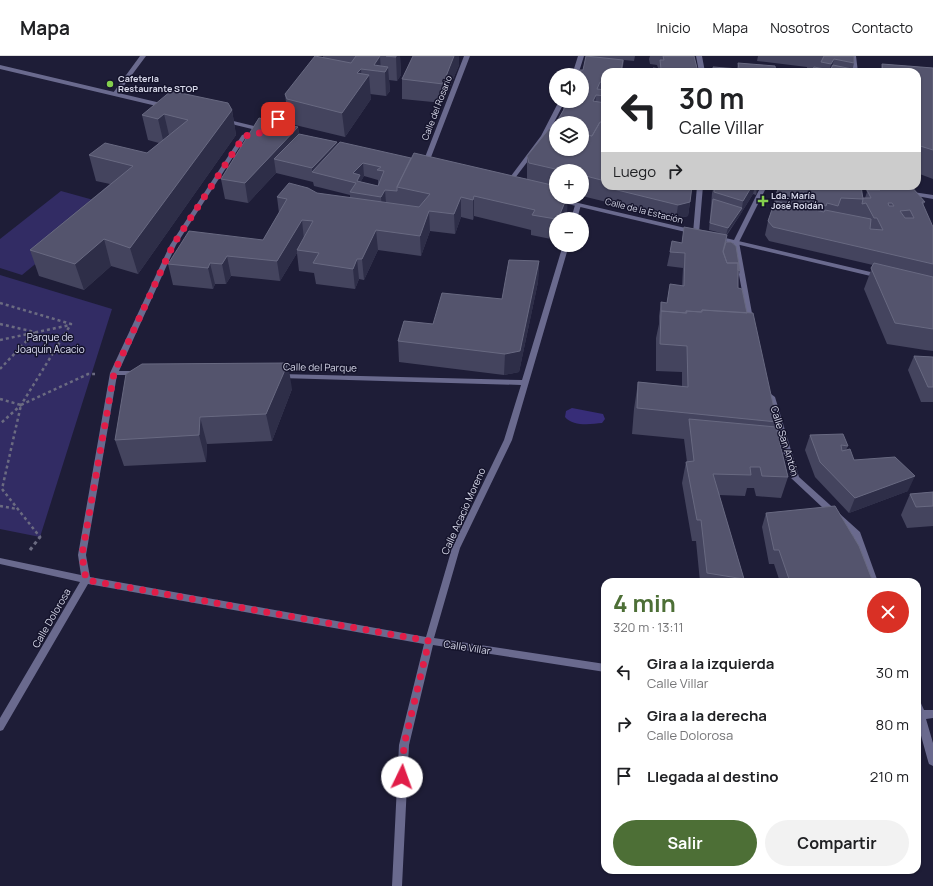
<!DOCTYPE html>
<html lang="es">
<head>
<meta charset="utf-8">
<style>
	body { margin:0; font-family:Manrope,sans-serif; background:#f2f2f2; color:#202124; height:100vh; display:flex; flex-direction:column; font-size:15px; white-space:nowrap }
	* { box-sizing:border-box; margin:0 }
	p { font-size:13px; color:#757577 }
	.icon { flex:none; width:22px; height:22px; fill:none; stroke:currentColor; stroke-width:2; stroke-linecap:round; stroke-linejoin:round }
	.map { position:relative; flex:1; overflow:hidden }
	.drawer { position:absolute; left:601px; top:522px; width:320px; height:296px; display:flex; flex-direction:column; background:#fff; border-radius:12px; box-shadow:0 1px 3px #0004 }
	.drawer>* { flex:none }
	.top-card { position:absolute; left:601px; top:12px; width:320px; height:122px; border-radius:12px; box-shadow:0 1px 3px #0004; background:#fff; color:#202124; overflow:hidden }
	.tools { position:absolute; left:549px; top:12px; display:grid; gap:8px }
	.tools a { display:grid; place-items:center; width:40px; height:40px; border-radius:50%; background:#fff; box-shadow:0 1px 3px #0004; font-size:20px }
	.pin { position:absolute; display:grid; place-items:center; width:34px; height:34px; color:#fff; margin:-17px; border-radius:8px; box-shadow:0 2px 6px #0006 }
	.me { position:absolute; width:44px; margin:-22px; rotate:3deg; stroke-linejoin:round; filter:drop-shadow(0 0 3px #0008) }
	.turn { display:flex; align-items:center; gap:14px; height:84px; padding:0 12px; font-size:18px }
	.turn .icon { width:52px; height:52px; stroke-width:2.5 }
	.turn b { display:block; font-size:28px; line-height:34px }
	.then { display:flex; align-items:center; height:38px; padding:0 12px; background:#0003; gap:8px; font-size:15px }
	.round { display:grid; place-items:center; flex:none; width:42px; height:42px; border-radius:21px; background:#f2f2f2 }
	.head { display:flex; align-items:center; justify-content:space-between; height:68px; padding:0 12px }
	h1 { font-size:24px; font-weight:700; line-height:30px; color:#4d6f36 }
	.action { display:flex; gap:8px; margin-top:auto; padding:8px 12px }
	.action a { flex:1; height:46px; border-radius:24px; background:#4d6f36; color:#fff; font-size:16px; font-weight:700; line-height:46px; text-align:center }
	.action a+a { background:#f2f2f2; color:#202124 }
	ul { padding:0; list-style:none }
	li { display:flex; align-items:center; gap:12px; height:52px; padding:0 12px }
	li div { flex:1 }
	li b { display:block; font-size:15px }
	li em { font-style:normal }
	header { display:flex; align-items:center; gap:24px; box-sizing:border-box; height:56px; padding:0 20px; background:#fff; border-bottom:1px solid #e0e0e0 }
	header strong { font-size:19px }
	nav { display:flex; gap:22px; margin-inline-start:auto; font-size:14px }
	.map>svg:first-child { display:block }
</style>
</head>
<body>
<header>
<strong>Mapa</strong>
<nav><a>Inicio</a><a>Mapa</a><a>Nosotros</a><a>Contacto</a></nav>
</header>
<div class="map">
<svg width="933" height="830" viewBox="0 0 933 830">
	<rect width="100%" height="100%" fill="#1e1d37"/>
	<path fill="#322c64" d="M 61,135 L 108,148 L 22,219 L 0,212 L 0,183 Z
		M 0,219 L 112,253 L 40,481 L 0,473 Z"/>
	<path fill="#372d78" d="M 572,352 L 603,358 L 605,363 L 602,367 C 592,368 573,371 565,361 L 566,355 Z"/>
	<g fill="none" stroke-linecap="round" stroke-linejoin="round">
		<path stroke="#6b6b81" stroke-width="2.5" stroke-dasharray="3 3" stroke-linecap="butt" d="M 0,247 L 71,268 L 21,349 L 0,368
			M 0,268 L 35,276 L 0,313
			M 0,284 L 70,269
			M 0,343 L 21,349 L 2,433 L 40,481
			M 21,349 L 88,318 L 95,318
			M 0,450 L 17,453"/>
		<path stroke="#6b6b81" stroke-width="3" stroke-dasharray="3.5 3.5" stroke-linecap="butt" d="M 30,494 L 40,481 L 39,480"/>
		<path fill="#6a6a8e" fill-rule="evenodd" d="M 850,0 L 856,0 L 858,16 L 852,16 Z
			M 913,136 L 933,139 L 933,143 L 911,139 L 911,137 Z"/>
		<path fill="#6a6a8e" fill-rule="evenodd" d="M 140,0 L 146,0 L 117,39 L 113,39 L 113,37 Z
			M 464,0 L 470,0 L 428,109 L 423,110 L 422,109 Z
			M 578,0 L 584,0 L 578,19 L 572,19 Z
			M 696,0 L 702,0 L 705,16 L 699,16 Z
			M 291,41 L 296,42 L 272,76 L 268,76 L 267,75 Z
			M 559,45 L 565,45 L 547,80 L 509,130 L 505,130 L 505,128 L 541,80 Z
			M 258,75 L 260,76 L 260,78 L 246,81 L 176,189 L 119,315 L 137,315 L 141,317 L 137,319 L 117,319 L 86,499 L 90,521 L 426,581 L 452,492 L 504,384 L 521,329 L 281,322 L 277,320 L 281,318 L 522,324 L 563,189 L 569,189 L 512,384 L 460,492 L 434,582 L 605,608 L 605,616 L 433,589 L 409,689 L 402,830 L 392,830 L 399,689 L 424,588 L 88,528 L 3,674 L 0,675 L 0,662 L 80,526 L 0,508 L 0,502 L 81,519 L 78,499 L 110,317 L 170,189 L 242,79 Z
			M 697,130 L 703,130 L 699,177 L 696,179 L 693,177 Z
			M 761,130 L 767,130 L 739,186 L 754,268 L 751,270 L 748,268 L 733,186 Z
			M 578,147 L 581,149 L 577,163 L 571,163 L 575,149 Z
			M 771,338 L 775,341 L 799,421 L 860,476 L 878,526 L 870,526 L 853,480 L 791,422 L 767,341 Z
			M 917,644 L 920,645 L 924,654 L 933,654 L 933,662 L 926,663 L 933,687 L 933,710 L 929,708 L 928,705 L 917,665 Z"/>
		<path fill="#6a6a8e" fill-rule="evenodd" d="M 0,9 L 165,48 L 168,50 L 165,52 L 0,13 Z
			M 225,63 L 266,73 L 267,74 L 264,76 L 223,66 L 223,64 Z
			M 557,142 L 694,174 L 697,176 L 694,178 L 555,145 L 554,144 Z
			M 717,180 L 879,218 L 882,220 L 879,222 L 715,183 L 715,181 Z"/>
	</g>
	<path fill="#44445e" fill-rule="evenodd" d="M 323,0 L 400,0 L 401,19 L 397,25 L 389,24 L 390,35 L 386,40 L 370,38 L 371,43 L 345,81 L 291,68 L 288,63 L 285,38 L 323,2 Z
		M 413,0 L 459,0 L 459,9 L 443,47 L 402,43 L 402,23 Z
		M 586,0 L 635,0 L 634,5 L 624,4 L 622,16 L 605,16 L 605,54 L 604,54 L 605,54 L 605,130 L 690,146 L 688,160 L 676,163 L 582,140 L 582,115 L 556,115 L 556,141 L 567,158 L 565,163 L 556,163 L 556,184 L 531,179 L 531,174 L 474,160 L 473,164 L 461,161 L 455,178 L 430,175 L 421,200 L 378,194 L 364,224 L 359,223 L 355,233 L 316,228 L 314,217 L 299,215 L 297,197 L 280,225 L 231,220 L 226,228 L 215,228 L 213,233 L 173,229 L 168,208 L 263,184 L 279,157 L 277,141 L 317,137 L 350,142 L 350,139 L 314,130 L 313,126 L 276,117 L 248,147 L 225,143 L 221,123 L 298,71 L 299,78 L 337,86 L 338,89 L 527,123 L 527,100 L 552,74 L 563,56 L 563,48 L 583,14 ZM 364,120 L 378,124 L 378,128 L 379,128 L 378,130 L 361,126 L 361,125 Z
		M 650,0 L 694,0 L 698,16 L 659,13 L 659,12 L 658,12 L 657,9 L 650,8 L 649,3 Z
		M 758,0 L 854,0 L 854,7 L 852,16 L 810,16 L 811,15 L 807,14 L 807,11 L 757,5 Z
		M 738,7 L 776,16 L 712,16 L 713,11 L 737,13 Z
		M 882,8 L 933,12 L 933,123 L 917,117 L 917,16 L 880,16 Z
		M 232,54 L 236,79 L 138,218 L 111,210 L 84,234 L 39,220 L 30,194 L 110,128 L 96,125 L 89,99 L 147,97 L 159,87 L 148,84 L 142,59 Z
		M 714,130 L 759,130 L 756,139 L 753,138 L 740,159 L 727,179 L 726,186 L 740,215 L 738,222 L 738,232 L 747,257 L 777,366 L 776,371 L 788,421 L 781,442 L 756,440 L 754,432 L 747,432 L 745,440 L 719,439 L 744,523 L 743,526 L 700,526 L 696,485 L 692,485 L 682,427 L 686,406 L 687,406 L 684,383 L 632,378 L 634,353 L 638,326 L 682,330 L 682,316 L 656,315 L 656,282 L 659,268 L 659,260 L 661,246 L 667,247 L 670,228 L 682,230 L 683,212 L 667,210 L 670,196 L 682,187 L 684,171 L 721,177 L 709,174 L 712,137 Z
		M 866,130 L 911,130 L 925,146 L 923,149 L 933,171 L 933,295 L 925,294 L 887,288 L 864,233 L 873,209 L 769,185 L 765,179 L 768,165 L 776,139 L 865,142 L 867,136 L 865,133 Z
		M 539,205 L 538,226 L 519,316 L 504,319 L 399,306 L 398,285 L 433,268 L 502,243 Z
		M 914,300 L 933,301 L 933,346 L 921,346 L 908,314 Z
		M 292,333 L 272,385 L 207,388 L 206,406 L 124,410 L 115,384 Z
		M 810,379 L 848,390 L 846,394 L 854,404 L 908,435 L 849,457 L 815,421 L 805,394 Z
		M 933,436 L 933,470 L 907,472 L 901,459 L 910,438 Z
		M 766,457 L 873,526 L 780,526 L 774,508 L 769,508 L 762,471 Z"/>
	<path fill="#2e2e48" d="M 380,0 L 381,16 L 378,15 L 378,16 L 374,9 Z
		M 396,0 L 400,0 L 401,19 L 397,25 L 396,1 Z
		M 454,0 L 459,0 L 459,9 L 443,47 L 443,28 Z
		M 834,3 L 831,16 L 829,16 L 831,8 Z
		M 388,11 L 390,35 L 386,40 L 385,16 Z
		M 361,13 L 362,28 L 369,19 L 371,43 L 345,81 L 342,57 L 357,17 Z
		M 596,39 L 595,52 L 593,45 Z
		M 232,54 L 236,79 L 138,218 L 130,192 Z
		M 164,58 L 170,83 L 164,88 L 158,63 Z
		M 298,71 L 301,91 L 274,103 L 276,117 L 248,147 L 245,127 Z
		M 337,86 L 339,100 L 312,117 L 312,112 Z
		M 363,107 L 364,120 L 361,125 L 361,133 L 353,117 Z
		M 752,130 L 755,130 L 753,138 L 740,159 L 726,179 L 728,172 L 742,152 L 743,145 Z
		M 757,130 L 759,130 L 756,139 Z
		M 385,134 L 386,147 L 382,155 L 381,141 Z
		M 474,140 L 474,160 L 473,164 L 473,144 Z
		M 461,141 L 461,161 L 455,178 L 454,158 Z
		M 567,141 L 568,141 L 567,158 L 565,163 L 558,163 Z
		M 690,146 L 688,160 L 676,163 L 678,149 Z
		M 429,155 L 430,175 L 421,200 L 420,180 Z
		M 302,164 L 304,184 L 297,194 L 297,197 L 280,225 L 277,205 Z
		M 376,174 L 378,194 L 364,224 L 362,203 Z
		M 104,183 L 111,210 L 84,234 L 75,208 Z
		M 227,200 L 231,220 L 226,228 L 222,208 Z
		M 357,203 L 359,223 L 355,233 L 353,213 Z
		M 539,205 L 538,226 L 519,316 L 504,319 L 505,298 Z
		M 210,207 L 215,228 L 213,233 L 208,212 Z
		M 288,307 L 292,333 L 272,385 L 266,358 Z
		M 200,361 L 207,388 L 206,406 L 199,379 Z
		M 915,420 L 908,435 L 849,457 L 855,442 Z"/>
	<path fill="#54546d" stroke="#686981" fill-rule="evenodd" d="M 315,0 L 351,7 L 356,0 L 380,0 L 374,9 L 388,11 L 385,16 L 361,13 L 357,17 L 369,19 L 342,57 L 287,43 L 285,38 Z
		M 386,0 L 396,0 L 396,1 Z
		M 413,0 L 454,0 L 443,28 L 402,23 Z
		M 586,0 L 623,4 L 621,16 L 606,15 L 606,16 L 605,16 L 605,27 L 600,26 L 597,33 L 605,34 L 605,40 L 596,39 L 593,45 L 605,47 L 602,54 L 605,54 L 605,67 L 600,66 L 592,80 L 588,79 L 587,82 L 582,81 L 582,67 L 556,67 L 567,48 L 563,48 L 565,45 L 582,45 L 582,19 L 577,19 L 580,14 L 583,14 Z
		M 663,0 L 694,0 L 698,16 L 653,16 L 653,12 L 661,13 L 660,4 L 664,4 Z
		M 824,0 L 854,0 L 854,7 L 834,3 L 831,8 L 821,6 Z
		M 738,7 L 775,10 L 776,16 L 714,16 L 713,11 L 739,13 Z
		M 882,8 L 933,12 L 933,94 L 917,89 L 917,16 L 883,16 Z
		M 833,9 L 852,13 L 851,16 L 810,16 L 814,11 L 830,14 Z
		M 171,35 L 228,47 L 232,54 L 130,192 L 104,183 L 75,208 L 30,194 L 133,110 L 89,99 L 105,87 L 147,97 L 188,64 L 164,58 L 158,63 L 142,59 Z
		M 259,62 L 298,71 L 245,127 L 221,123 Z
		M 600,66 L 605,67 L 605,125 L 582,119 L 582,115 L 564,115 L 529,107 L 527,100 L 549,73 L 556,75 L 556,93 L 582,93 L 582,81 L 587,82 L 588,79 L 592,80 Z
		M 556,67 L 556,75 L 552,74 Z
		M 299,78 L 337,86 L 312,112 L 274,103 Z
		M 340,86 L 411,102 L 397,131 L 397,135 L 385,134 L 381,141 L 350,136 L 356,127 L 312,116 ZM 363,107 L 381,111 L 377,114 L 384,115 L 378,130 L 357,125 L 360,119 L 353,117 Z
		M 414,97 L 556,130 L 556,141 L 567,141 L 558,163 L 556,163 L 532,159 L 535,154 L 474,140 L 473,144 L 461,141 L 454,158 L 429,155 L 420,180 L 376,174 L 362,203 L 357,203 L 353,213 L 313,207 L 319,197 L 297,194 L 313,165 L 302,164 L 277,205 L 227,200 L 222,208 L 210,207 L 208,212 L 168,208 L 189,175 L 263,184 L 287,143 L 277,141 L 289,127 L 308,132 L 317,137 L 419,151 L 430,138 L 397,131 Z
		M 605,130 L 692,130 L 690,146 L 678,149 L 605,131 Z
		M 715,130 L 752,130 L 743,145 L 714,136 Z
		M 779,130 L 861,130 L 863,143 L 841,142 L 838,150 L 827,147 L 826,150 L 776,139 Z
		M 877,130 L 911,130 L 925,146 L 922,146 L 933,171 L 933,208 L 773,171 L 768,165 L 775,145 L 824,156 L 825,154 L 871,163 L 870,173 L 883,174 L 877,162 L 874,162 L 866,147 L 862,148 L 863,143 L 863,142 L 871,142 L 867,134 L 880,134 ZM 888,147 L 892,147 L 894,150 L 889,150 ZM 910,154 L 914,162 L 905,162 L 900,155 Z
		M 713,143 L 742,152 L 728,172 L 710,167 Z
		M 684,171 L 727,179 L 723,195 L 727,207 L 738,207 L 738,232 L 742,233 L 747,257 L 702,254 L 701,256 L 686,255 L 686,257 L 661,255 L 661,246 L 667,247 L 670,228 L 684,230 L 685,197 L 670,196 L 672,185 L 682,187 Z
		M 726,186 L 731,186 L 736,190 L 740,215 L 738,214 L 738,207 L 727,207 L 723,196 Z
		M 509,204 L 539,205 L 520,295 L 505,298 L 398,285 L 404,265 L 433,268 L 442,237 L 502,243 Z
		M 874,207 L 933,221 L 933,273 L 895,267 L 871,212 Z
		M 702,254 L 753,257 L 777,366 L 637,352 L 638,326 L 688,331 L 687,290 L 660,288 L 661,255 L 687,257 L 686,255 L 702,256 Z
		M 914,300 L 933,301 L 933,331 L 928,331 Z
		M 288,307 L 266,358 L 200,361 L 199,379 L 115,384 L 126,318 L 142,308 Z
		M 689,363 L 776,371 L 788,421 L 762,420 L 760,411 L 750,411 L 751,419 L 713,418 L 744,523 L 707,517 L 701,464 L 697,464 L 686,406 L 694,405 Z
		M 843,378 L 848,390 L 841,389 L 842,395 L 850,393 L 854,404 L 895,401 L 915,420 L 855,442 L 820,406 L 810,379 Z
		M 933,436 L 933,450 L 916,451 L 910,438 Z
		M 835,450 L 859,490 L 873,526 L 790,526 L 779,494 L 774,494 L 766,457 Z"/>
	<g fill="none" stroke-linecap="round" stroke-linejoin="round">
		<path stroke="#e11d48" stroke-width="7" stroke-dasharray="0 12.6" d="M 278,63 L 270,75 L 244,80 L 173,189 L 114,317 L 82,499 L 86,524 L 429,585 L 404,689 L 402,721"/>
	</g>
	<g fill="#84cf4d" stroke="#15142c" stroke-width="1.5">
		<circle cx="110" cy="28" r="4"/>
		<path d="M761 139h4v4h4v4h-4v4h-4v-4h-4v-4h4z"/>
	</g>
	<g text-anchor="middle" stroke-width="3" stroke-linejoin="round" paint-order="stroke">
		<g font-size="9" font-weight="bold" fill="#d7d8e9" stroke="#15142c" text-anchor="start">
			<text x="118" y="26">Cafeteria<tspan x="118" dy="10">Restaurante STOP</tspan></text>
			<text x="771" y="143">Lda. María<tspan x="771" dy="10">José Roldán</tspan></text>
		</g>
		<g font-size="9" fill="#d7d8e9" stroke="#15142c">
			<text transform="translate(437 52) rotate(-69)" y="3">Calle del Rosario</text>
			<text transform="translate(644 155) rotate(14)" y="3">Calle de la Estación</text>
		</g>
		<g font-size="10" fill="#e0e1f7" stroke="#15142c">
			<text x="50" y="285">Parque de<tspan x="50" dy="12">Joaquín Acacio</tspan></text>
		</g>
		<g font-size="10" fill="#d7d8e9" stroke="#15142c">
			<text transform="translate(320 311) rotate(1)" y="4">Calle del Parque</text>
			<text transform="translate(785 385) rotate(73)" y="4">Calle San Antón</text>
			<text transform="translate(463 455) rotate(-66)" y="4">Calle Acacio Moreno</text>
			<text transform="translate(51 562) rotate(-60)" y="4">Calle Dolorosa</text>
			<text transform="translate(467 591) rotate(9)" y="4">Calle Villar</text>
		</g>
	</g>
</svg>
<div class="tools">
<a><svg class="icon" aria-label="sound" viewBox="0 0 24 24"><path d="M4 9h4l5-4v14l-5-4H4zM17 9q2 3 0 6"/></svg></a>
<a><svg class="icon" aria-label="layers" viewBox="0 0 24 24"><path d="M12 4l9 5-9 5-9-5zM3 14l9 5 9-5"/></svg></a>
<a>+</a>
<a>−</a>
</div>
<div class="pin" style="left:278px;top:63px;background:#d93025"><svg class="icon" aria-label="arrive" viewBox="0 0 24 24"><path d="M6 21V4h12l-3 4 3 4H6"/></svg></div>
<svg class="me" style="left:402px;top:721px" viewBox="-20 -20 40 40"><circle r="19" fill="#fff"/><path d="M0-13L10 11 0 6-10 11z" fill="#e11d48"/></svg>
<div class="top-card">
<div class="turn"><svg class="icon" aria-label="left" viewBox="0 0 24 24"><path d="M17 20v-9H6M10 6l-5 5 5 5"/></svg><div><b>30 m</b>Calle Villar</div></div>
<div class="then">Luego<svg class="icon" aria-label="right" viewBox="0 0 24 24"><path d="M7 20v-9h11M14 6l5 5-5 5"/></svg></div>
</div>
<section class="drawer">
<div class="head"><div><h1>4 min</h1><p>320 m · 13:11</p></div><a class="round" style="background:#d93025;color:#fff"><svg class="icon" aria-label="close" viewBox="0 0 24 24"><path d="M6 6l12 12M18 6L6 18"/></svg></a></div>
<ul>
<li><svg class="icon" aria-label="left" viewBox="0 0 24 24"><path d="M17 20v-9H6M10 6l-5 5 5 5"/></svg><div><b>Gira a la izquierda</b><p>Calle Villar</p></div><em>30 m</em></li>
<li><svg class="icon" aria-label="right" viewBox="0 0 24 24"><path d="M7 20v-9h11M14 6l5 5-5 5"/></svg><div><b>Gira a la derecha</b><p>Calle Dolorosa</p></div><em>80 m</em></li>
<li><svg class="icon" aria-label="arrive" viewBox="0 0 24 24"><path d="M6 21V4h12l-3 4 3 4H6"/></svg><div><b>Llegada al destino</b></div><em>210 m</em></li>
</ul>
<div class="action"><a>Salir</a><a>Compartir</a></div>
</section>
</div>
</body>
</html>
